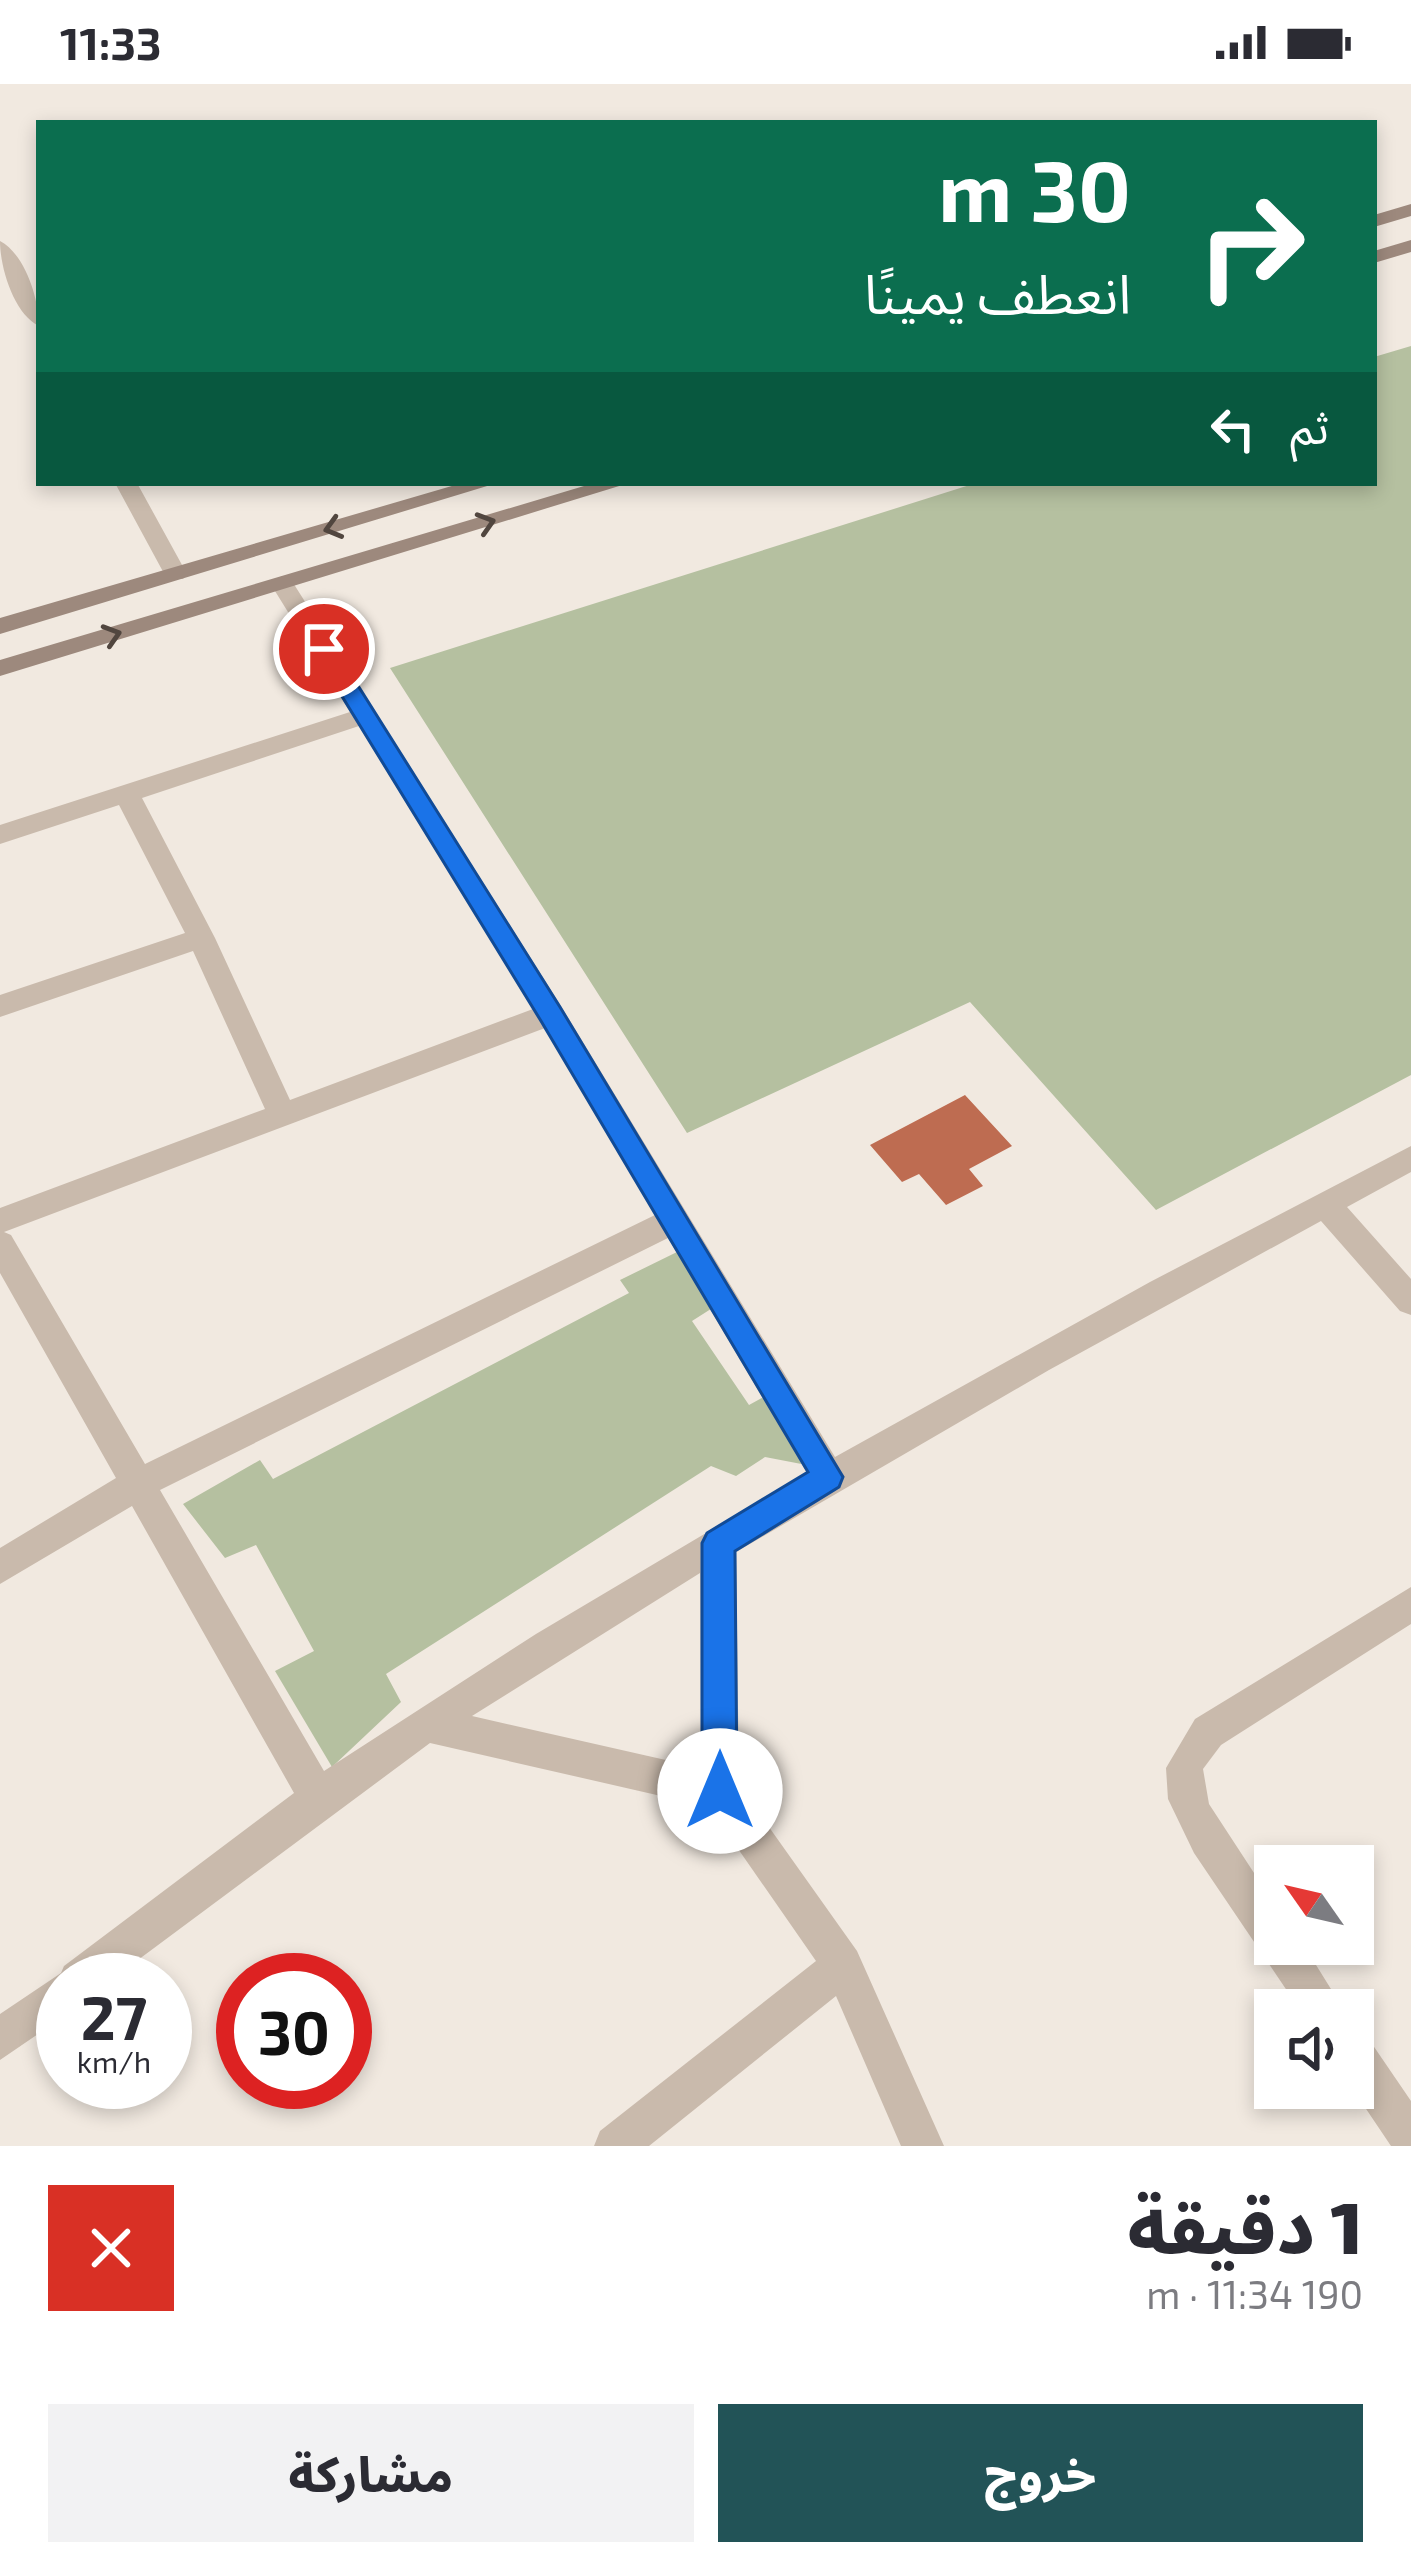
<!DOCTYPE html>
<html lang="ar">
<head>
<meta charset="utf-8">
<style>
	body { margin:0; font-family:"Exo 2","Noto Sans Arabic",sans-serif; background:#f2f2f3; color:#2b2b33; direction:rtl; height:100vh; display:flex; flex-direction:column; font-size:45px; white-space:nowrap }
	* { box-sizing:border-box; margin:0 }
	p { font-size:39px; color:#7c7c81 }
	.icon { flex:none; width:66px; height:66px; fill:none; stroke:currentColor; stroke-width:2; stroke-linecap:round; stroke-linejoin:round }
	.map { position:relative; height:2062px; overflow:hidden; direction:ltr }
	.panel { display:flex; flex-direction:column; background:#fff; flex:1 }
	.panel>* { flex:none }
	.hud { position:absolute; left:36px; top:36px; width:1341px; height:366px; border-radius:0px; box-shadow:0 6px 18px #0003; direction:rtl; background:#0b6e4f; color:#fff; overflow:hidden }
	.needle { width:78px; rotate:304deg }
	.controls { position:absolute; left:1254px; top:1761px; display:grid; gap:24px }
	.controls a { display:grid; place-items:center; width:120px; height:120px; border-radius:0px; background:#fff; box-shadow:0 6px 18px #0003; font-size:60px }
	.speed { position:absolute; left:36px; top:1869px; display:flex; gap:24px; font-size:60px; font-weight:700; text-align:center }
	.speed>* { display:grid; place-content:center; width:156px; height:156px; border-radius:50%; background:#fff; box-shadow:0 6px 18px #0003; line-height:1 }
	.speed small { font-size:30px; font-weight:400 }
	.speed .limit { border:18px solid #d22; background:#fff; color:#111 }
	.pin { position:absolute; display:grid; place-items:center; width:102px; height:102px; color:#fff; margin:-51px; border:6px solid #fff; border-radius:50%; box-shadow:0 3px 12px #0007 }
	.me { position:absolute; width:132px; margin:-66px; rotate:0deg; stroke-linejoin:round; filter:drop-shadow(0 0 9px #0008) }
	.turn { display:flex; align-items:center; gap:42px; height:252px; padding:0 48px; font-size:54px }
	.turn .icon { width:156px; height:156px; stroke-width:2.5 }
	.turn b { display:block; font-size:84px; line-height:102px }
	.then { display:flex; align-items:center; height:114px; padding:0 48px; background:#0003; gap:24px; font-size:45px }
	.round { display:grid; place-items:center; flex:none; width:126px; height:126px; border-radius:0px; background:#f2f2f3 }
	.summary { display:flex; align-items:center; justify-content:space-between; height:204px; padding:0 48px }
	h1 { font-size:72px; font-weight:800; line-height:90px }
	.button { display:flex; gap:24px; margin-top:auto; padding:24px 48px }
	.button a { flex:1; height:138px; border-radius:0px; background:#225357; color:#fff; font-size:48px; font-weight:800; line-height:138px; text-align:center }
	.button a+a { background:#f2f2f3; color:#2b2b33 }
	.status { display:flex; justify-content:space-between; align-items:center; height:84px; padding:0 60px; background:#fff; direction:ltr }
	.status svg { height:33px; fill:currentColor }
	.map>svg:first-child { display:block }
</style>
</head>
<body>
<div class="status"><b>11:33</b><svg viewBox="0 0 49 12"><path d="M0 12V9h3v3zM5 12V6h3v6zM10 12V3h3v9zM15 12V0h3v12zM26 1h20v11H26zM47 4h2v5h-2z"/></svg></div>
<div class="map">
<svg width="1411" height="2062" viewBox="0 0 1411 2062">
	<rect width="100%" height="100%" fill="#f1e9e0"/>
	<path fill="#b5c0a0" d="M 1411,262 L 1411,991 L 1156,1126 L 970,918 L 687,1049 L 390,584 L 976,399 L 1374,399 L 1374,273 Z
		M 677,1168 L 714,1223 L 692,1237 L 749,1321 L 767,1311 L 817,1383 L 765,1373 L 736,1392 L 711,1382 L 386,1590 L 401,1618 L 332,1683 L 275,1587 L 314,1567 L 256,1461 L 225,1474 L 183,1420 L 260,1376 L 273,1395 L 629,1209 L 620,1196 Z"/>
	<path fill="#be6c51" d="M 965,1011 L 1012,1062 L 969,1085 L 983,1102 L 946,1121 L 919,1090 L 902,1098 L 870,1061 Z"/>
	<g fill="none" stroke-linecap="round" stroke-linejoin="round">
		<path fill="#c9baac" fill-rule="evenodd" d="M 0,157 C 25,170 39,215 39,242 C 14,230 0,184 0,157 Z
			M 115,399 L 137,399 L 187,490 L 183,495 L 167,495 Z
			M 282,492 L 290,494 L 561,922 L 835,1373 L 1150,1198 L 1411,1062 L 1411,1088 L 1347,1123 L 1411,1195 L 1411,1231 L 1400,1227 L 1321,1137 L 1049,1286 L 736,1468 L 739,1701 L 857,1867 L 944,2062 L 901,2062 L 836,1912 L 649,2062 L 594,2062 L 600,2047 L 816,1877 L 709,1723 L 430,1659 L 111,1896 L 63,1896 L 63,1933 L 0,1976 L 0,1930 L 61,1889 L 64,1882 L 294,1709 L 132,1422 L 0,1500 L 0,1464 L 116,1394 L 0,1189 L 0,1124 L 265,1025 L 193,867 L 0,933 L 0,911 L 185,849 L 119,721 L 0,760 L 0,741 L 350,628 L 270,499 ZM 359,642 L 533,925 L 290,1016 L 215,854 L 142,714 ZM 545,944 L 655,1131 L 145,1380 L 11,1151 L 4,1148 ZM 668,1154 L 807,1389 L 536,1550 L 324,1687 L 160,1406 ZM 700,1489 L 701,1684 L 472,1632 Z
			M 1411,1503 L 1411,1540 L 1221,1661 L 1203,1685 L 1209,1720 L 1275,1821 L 1275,1860 L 1303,1860 L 1344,1926 L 1300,1926 L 1194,1769 L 1168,1715 L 1166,1684 L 1195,1635 Z
			M 1353,1948 L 1368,1954 L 1411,2017 L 1411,2062 L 1391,2062 L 1352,2004 Z"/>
		<path fill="#9d897d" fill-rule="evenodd" d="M 1411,120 L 1411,132 L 1374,143 L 1374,131 Z
			M 1411,156 L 1411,168 L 1374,179 L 1374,167 Z
			M 462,399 L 497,399 L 0,550 L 0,534 Z
			M 594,399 L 629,399 L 0,592 L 0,576 Z"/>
	</g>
	<defs><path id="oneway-chevron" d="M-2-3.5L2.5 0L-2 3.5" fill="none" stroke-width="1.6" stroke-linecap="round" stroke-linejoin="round" transform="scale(3)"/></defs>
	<g stroke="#51463f">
		<use href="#oneway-chevron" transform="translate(486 439) rotate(-17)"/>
		<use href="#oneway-chevron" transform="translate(333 444) rotate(164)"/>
		<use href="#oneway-chevron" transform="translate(112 551) rotate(-17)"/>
	</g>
	<path fill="#1a73e8" stroke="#114b97" stroke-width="3" d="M 324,558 L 335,565 L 560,923 L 843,1393 L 839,1403 L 735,1467 L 737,1707 L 732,1720 L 720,1725 L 707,1720 L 702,1707 L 702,1459 L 707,1449 L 808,1388 L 541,937 L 313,565 Z"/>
</svg>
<div class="controls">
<a><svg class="needle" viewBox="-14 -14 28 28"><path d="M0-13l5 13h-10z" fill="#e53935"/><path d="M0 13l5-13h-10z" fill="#7c7c81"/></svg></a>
<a><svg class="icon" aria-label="sound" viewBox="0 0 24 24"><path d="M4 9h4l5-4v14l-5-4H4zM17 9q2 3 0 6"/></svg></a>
</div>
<div class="speed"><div>27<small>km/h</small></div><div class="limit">30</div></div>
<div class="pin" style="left:324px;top:565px;background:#d93025"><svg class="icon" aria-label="arrive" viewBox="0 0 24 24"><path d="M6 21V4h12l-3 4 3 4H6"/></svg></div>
<svg class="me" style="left:720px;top:1707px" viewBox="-20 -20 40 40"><circle r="19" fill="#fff"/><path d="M0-13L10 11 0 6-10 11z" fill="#1a73e8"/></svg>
<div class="hud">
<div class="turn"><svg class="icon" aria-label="right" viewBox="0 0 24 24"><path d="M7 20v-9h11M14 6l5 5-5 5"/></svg><div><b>30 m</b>انعطف يمينًا</div></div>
<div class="then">ثم<svg class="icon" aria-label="left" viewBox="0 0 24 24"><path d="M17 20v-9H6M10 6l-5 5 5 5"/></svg></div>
</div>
</div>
<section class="panel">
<div class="summary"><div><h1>1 دقيقة</h1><p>190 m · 11:34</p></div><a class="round" style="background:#d93025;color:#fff"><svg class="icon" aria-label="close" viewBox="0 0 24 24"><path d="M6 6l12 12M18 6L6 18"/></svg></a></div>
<div class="button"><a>خروج</a><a>مشاركة</a></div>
</section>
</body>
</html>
